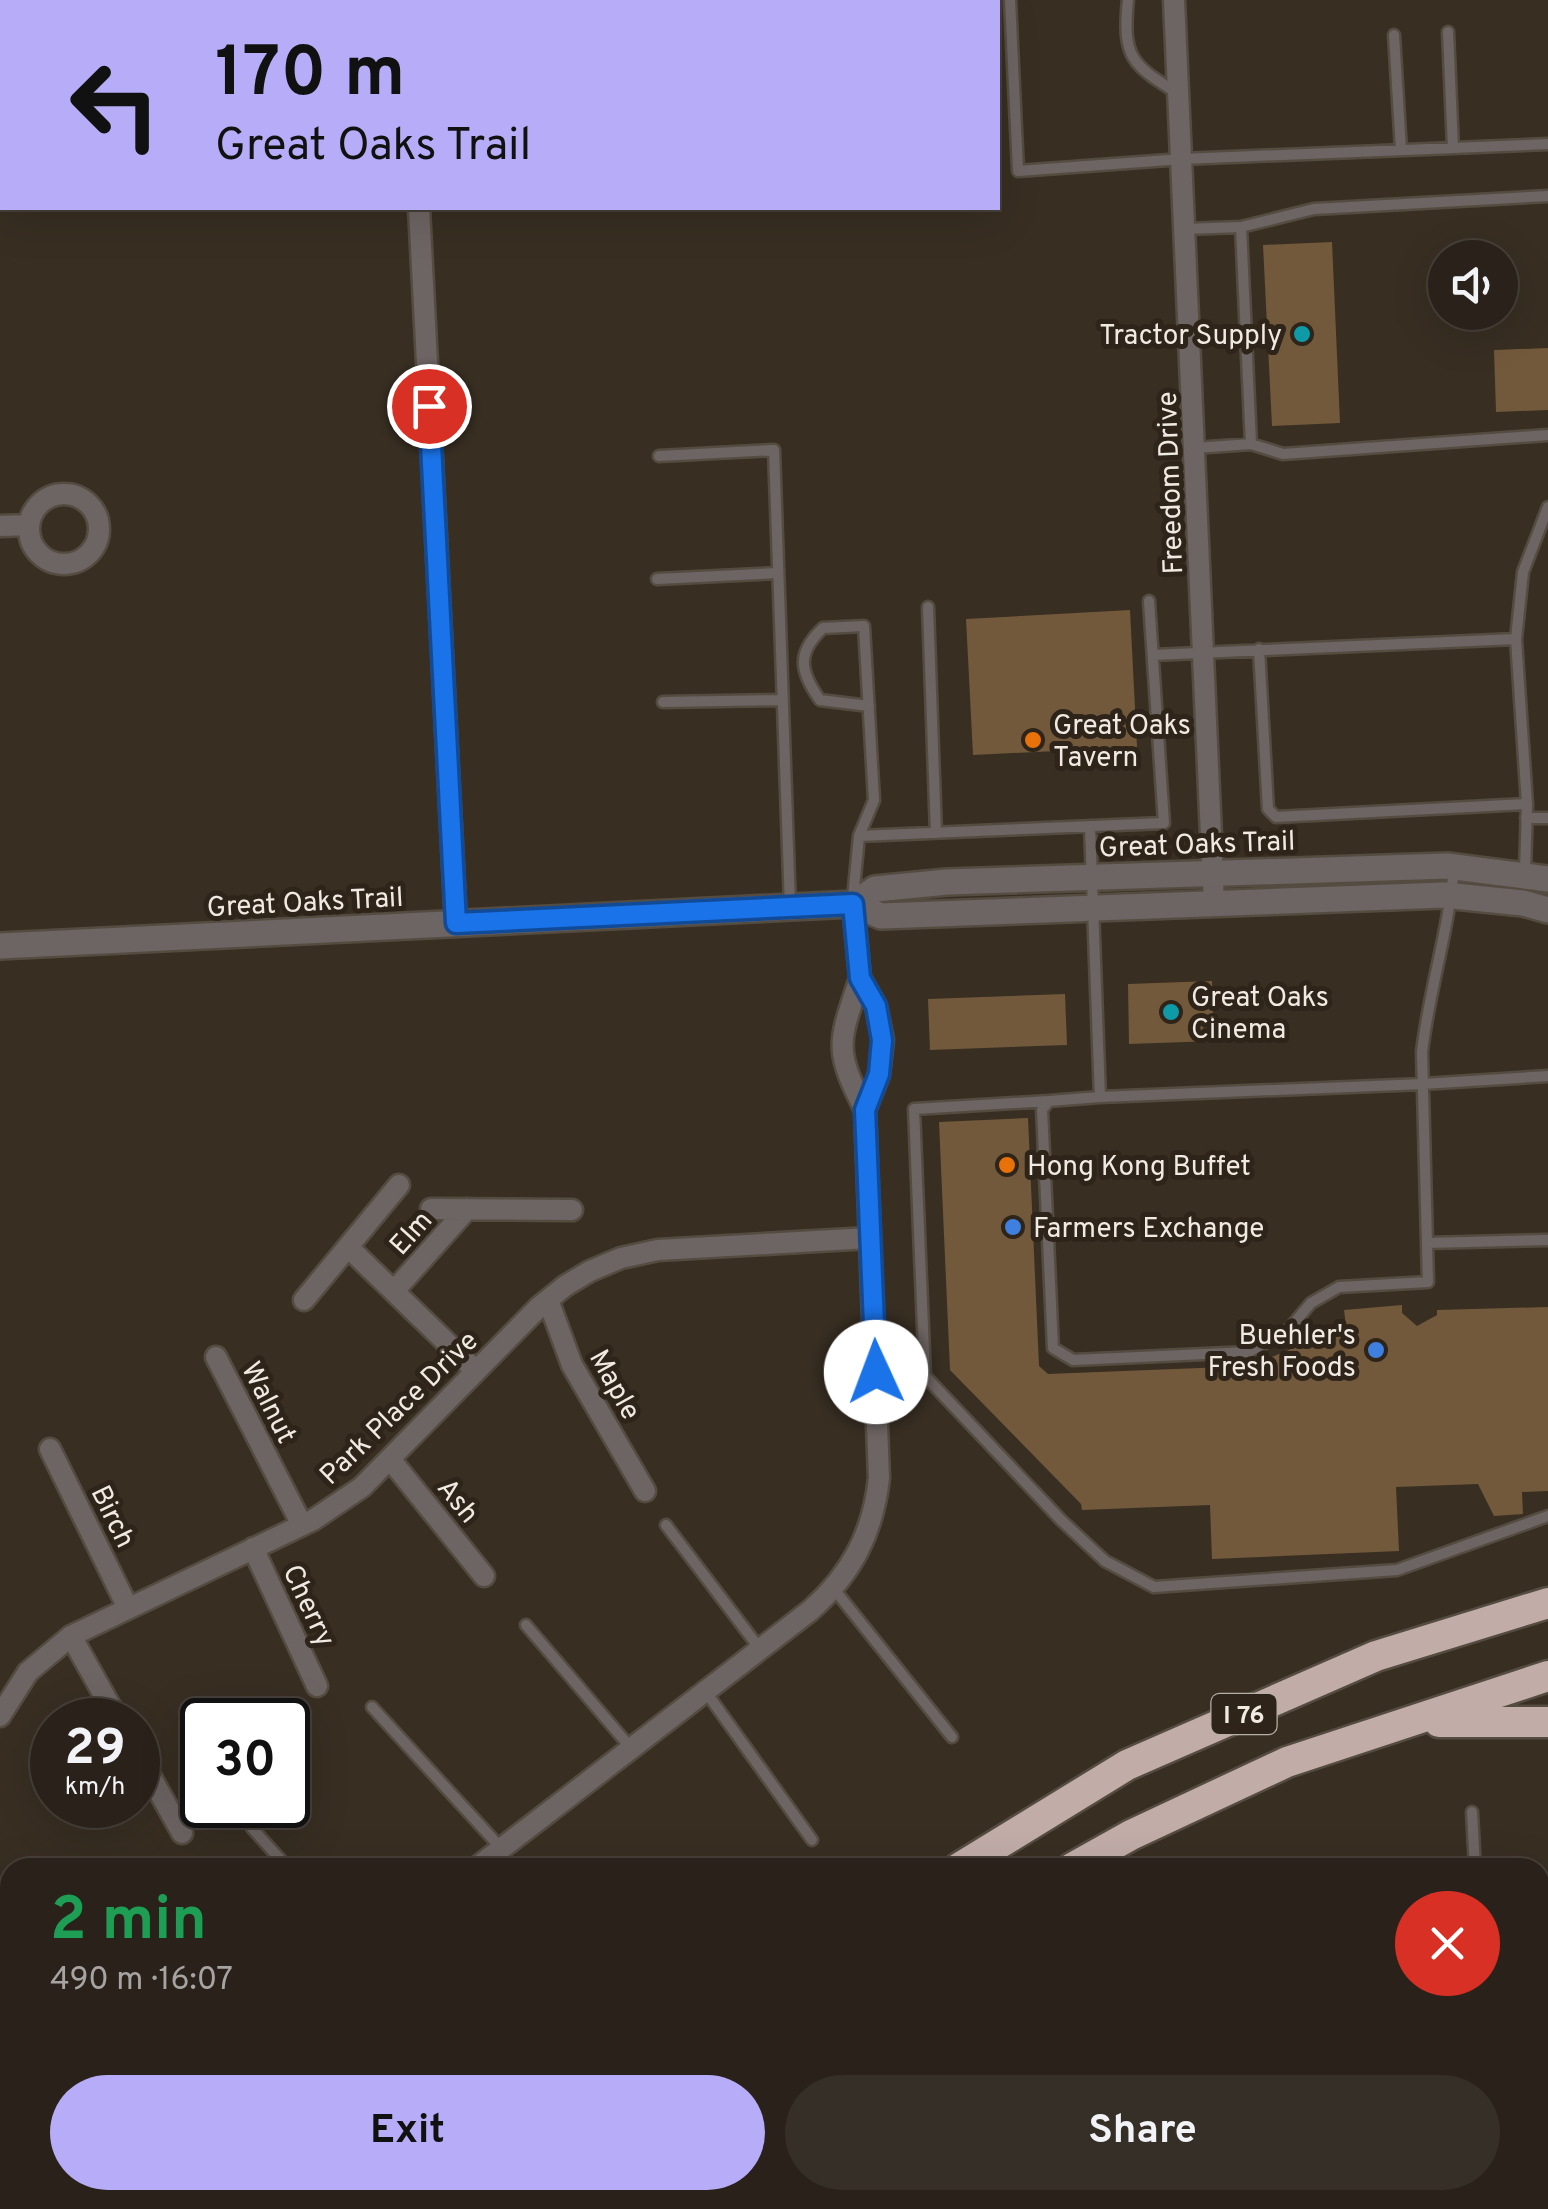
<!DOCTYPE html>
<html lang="en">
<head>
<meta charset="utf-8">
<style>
	body { margin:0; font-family:Overpass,sans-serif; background:#362f27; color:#f1f3f6; height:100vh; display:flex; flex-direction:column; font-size:38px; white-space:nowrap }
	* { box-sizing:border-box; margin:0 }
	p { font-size:32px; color:#a5a4a2 }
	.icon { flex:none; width:55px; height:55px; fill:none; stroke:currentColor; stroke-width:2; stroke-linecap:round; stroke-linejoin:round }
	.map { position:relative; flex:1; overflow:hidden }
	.drawer { position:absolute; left:0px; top:1858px; width:1550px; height:352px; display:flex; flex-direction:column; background:#2a221a; border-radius:30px 30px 0 0; box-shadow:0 10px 40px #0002,0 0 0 2px #463f39 }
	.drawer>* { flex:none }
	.banner { position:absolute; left:0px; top:0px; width:1000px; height:210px; box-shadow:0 10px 40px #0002,0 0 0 2px #463f39; background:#b6acf8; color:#111; overflow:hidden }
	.tools { position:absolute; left:1428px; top:240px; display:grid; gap:20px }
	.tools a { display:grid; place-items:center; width:90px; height:90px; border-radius:50%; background:#2a221a; box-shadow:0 10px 40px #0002,0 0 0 2px #463f39; font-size:50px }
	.speed { position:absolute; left:30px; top:1698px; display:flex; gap:20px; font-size:50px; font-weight:700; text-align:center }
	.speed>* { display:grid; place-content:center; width:130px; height:130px; border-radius:50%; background:#2a221a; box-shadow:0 10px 40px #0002,0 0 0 2px #463f39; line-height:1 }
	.speed small { font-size:25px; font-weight:400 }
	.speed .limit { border:5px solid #111; border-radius:15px; background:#fff; color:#111 }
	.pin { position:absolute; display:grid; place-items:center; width:85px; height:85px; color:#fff; margin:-42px; border:5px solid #fff; border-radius:50%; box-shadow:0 2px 10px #0007 }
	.me { position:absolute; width:110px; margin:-55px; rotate:358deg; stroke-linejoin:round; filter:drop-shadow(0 0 8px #0008) }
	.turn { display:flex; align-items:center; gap:35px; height:210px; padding:0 50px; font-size:45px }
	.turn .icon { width:130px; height:130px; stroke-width:2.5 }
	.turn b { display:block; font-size:70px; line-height:85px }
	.round { display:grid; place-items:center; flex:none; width:105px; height:105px; border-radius:52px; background:#362f27 }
	.head { display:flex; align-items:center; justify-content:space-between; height:170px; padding:0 50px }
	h1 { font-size:60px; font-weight:700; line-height:75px; color:#1e9e55 }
	.primary-button { display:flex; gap:20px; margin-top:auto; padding:20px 50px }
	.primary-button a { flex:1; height:115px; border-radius:60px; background:#b6acf8; color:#111; font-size:40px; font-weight:700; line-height:115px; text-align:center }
	.primary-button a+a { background:#362f27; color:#f1f3f6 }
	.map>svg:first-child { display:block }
</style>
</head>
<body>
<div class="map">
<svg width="1548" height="2209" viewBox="0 0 1548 2209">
	<rect width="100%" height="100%" fill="#382e22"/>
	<path fill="#72593c" d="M 1332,242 L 1340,423 L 1272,426 L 1263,245 Z
		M 1548,348 L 1548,410 L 1496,412 L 1494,350 Z
		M 1130,610 L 1137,747 L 973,755 L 966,619 Z
		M 1212,981 L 1214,1041 L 1129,1044 L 1128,984 Z
		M 1065,994 L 1067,1045 L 930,1050 L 928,999 Z
		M 1028,1118 L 1039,1366 L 1048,1374 L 1250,1366 L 1346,1326 L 1344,1310 L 1402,1305 L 1402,1313 L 1417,1326 L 1437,1315 L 1437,1310 L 1548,1307 L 1548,1491 L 1522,1492 L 1523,1514 L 1494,1516 L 1478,1484 L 1396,1487 L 1399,1551 L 1212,1559 L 1210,1505 L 1082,1510 L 1081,1504 L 950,1370 L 939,1122 Z"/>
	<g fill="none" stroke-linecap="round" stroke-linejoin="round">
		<g stroke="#554c41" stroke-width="15">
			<path id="service" d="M 693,0 L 694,2
				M 900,0 L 900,2
				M 1010,0 L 1018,171 L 1182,159 L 1548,144
				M 1128,0 C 1122,58 1132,65 1179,94
				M 1448,32 L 1453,148
				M 1394,35 L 1401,150
				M 1241,227 L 1251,444
				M 1185,229 L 1241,227 L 1314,209 L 1548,196
				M 1195,448 L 1251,444 L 1283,454 L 1548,435
				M 659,456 L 774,450 L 790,906
				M 657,579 L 778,573
				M 928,607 L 936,833
				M 1259,649 L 1268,809 L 1276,817 L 1527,804 L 1516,639
				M 1153,655 L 1516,639 L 1523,572 L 1548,507
				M 663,702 L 782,700
				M 1526,818 L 1548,818
				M 1090,826 L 1100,1097 L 1049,1101 L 1042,1110 L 1053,1348 L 1073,1360 L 1249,1352 L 1289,1329 L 1311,1303 L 1339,1287 L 1428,1282 L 1422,1052 C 1429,990 1449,930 1454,867
				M 859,836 L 1164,823 L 1149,601
				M 1525,873 L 1527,804
				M 853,898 L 859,836 L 874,800 L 864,626 L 823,628 C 796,653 800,672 820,700 L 869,706
				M 1100,1097 L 1423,1084 L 1548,1076
				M 1049,1101 L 914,1109 L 925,1376 L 1061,1520 L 1105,1561 L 1154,1587 L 1397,1570 L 1548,1516
				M 1427,1243 L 1548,1240
				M 666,1525 L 760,1649
				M 834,1589 L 952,1737
				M 526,1625 L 631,1748
				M 706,1692 L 812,1840
				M 372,1707 L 501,1848
				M 1472,1812 L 1475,1868
				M 252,1828 L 288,1868
				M 1540,2029 L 1548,2029
				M 222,2200 L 230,2209
				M 988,2209 L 993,2200"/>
		</g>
		<g stroke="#554c41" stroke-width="25">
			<path id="minor" d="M 408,0 L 408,2
				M 1174,0 L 1214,903
				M 419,208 L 456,923
				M29 529a35 35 0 1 1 70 0a35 35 0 1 1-70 0Z
				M 0,526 L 29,525
				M 860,978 C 839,1042 833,1048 865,1110
				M 431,1209 L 572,1210
				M 349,1248 L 476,1371
				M 394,1291 L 467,1209
				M 304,1300 L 399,1185
				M 548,1300 L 572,1365 L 645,1491
				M 216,1357 L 302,1525
				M 50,1449 L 128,1608
				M 390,1459 L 484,1576
				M 253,1548 L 317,1686
				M 71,1636 L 118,1720
				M 0,1716 L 28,1672 L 71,1636 L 313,1520 L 362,1487 L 539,1307 L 565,1286 L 590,1271 L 621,1258 L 658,1250 L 870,1238
				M 138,1754 L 182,1833
				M 476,1868 L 811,1610 C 852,1573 873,1533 879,1478 L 865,1110 L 879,1075 L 883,1040 L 876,1006 L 860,978 L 853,904
				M 0,2076 L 10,2106
				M 86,2200 L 95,2209
				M 49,2209 L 59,2200
				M 108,2209 L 118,2200
				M 1265,2209 L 1268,2200"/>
		</g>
		<g stroke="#554c41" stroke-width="30">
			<path id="tertiary" d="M 853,904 L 875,889 L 947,882 L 1447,866 L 1548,879
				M 0,946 L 853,904 L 881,916 L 1444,895 L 1523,903 L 1548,910"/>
		</g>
		<g stroke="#554c41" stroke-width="35">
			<path id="motorway" d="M 1439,1722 L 1548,1722
				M 959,1868 L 1127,1765 L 1376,1656 L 1548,1603
				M 1072,1868 L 1131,1835 L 1287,1762 L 1548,1676
				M 562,2209 L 570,2200
				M 631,2209 L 640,2200"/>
		</g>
		<use href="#service" stroke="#6d6563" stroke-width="10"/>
		<use href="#minor" stroke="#6d6563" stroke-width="20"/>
		<use href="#tertiary" stroke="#6d6563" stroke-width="25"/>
		<use href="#motorway" stroke="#c1aca8" stroke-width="30"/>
	</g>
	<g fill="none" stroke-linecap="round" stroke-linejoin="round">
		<g stroke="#114b97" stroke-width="25">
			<path id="route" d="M 429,406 L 456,923 L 853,904 L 860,978 L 876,1006 L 882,1040 L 879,1074 L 865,1110 L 876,1372"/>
		</g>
		<use href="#route" stroke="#1a73e8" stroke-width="18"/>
	</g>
	<g fill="#0f9aa8" stroke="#2e2419" stroke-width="4">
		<circle cx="1302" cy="334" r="10"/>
		<circle cx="1171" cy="1012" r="10"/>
	</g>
	<g fill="#e8710a" stroke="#2e2419" stroke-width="4">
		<circle cx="1033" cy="740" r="10"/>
		<circle cx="1007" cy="1165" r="10"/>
	</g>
	<g fill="#3f7fe0" stroke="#2e2419" stroke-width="4">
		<circle cx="1013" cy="1227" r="10"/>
		<circle cx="1376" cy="1350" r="10"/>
	</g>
	<g text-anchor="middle" stroke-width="10" stroke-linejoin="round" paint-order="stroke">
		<rect fill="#2e2419" stroke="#b6afa6" stroke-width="2.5" x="1211.5" y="1694" width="65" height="40" rx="8"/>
		<g font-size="25" font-weight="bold" fill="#f0eae2">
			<text x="1244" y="1723">I 76</text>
		</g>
		<g font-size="28" fill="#f0eae2" stroke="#2e2419" text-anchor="start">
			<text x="1282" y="344" text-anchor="end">Tractor Supply</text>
			<text x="1053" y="734">Great Oaks<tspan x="1053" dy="32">Tavern</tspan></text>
			<text x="1191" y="1006">Great Oaks<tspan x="1191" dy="32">Cinema</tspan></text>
			<text x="1027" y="1175">Hong Kong Buffet</text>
			<text x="1033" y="1237">Farmers Exchange</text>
			<text x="1356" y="1344" text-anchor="end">Buehler's<tspan x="1356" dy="32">Fresh Foods</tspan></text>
		</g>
		<g font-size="28" fill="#f0eae2" stroke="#2e2419">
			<text transform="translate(1169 483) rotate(-92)" y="10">Freedom Drive</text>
			<text transform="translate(1197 843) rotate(-2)" y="10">Great Oaks Trail</text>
			<text transform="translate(305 901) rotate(-3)" y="10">Great Oaks Trail</text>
			<text transform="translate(410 1232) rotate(-48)" y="10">Elm</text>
			<text transform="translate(616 1384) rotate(61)" y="10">Maple</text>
			<text transform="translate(270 1402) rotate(63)" y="10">Walnut</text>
			<text transform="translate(398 1407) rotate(-44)" y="10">Park Place Drive</text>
			<text transform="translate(459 1500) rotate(51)" y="10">Ash</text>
			<text transform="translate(114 1516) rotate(64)" y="10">Birch</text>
			<text transform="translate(310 1605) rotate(65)" y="10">Cherry</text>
		</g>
	</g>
</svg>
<div class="tools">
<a><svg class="icon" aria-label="sound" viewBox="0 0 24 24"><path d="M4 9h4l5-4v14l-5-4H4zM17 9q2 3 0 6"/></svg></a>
</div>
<div class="speed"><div>29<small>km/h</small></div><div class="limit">30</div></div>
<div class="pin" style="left:429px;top:406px;background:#d93025"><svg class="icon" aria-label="arrive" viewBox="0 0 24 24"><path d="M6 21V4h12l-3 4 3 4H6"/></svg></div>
<svg class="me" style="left:876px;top:1372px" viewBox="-20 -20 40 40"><circle r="19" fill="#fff"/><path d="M0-13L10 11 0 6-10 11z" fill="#1a73e8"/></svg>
<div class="banner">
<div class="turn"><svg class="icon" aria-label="left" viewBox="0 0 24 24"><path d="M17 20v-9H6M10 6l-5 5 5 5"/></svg><div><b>170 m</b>Great Oaks Trail</div></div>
</div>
<section class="drawer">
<div class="head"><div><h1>2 min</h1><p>490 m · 16:07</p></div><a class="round" style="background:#d93025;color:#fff"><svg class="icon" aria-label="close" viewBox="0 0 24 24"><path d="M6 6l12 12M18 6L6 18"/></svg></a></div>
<div class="primary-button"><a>Exit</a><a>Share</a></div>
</section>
</div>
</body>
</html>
